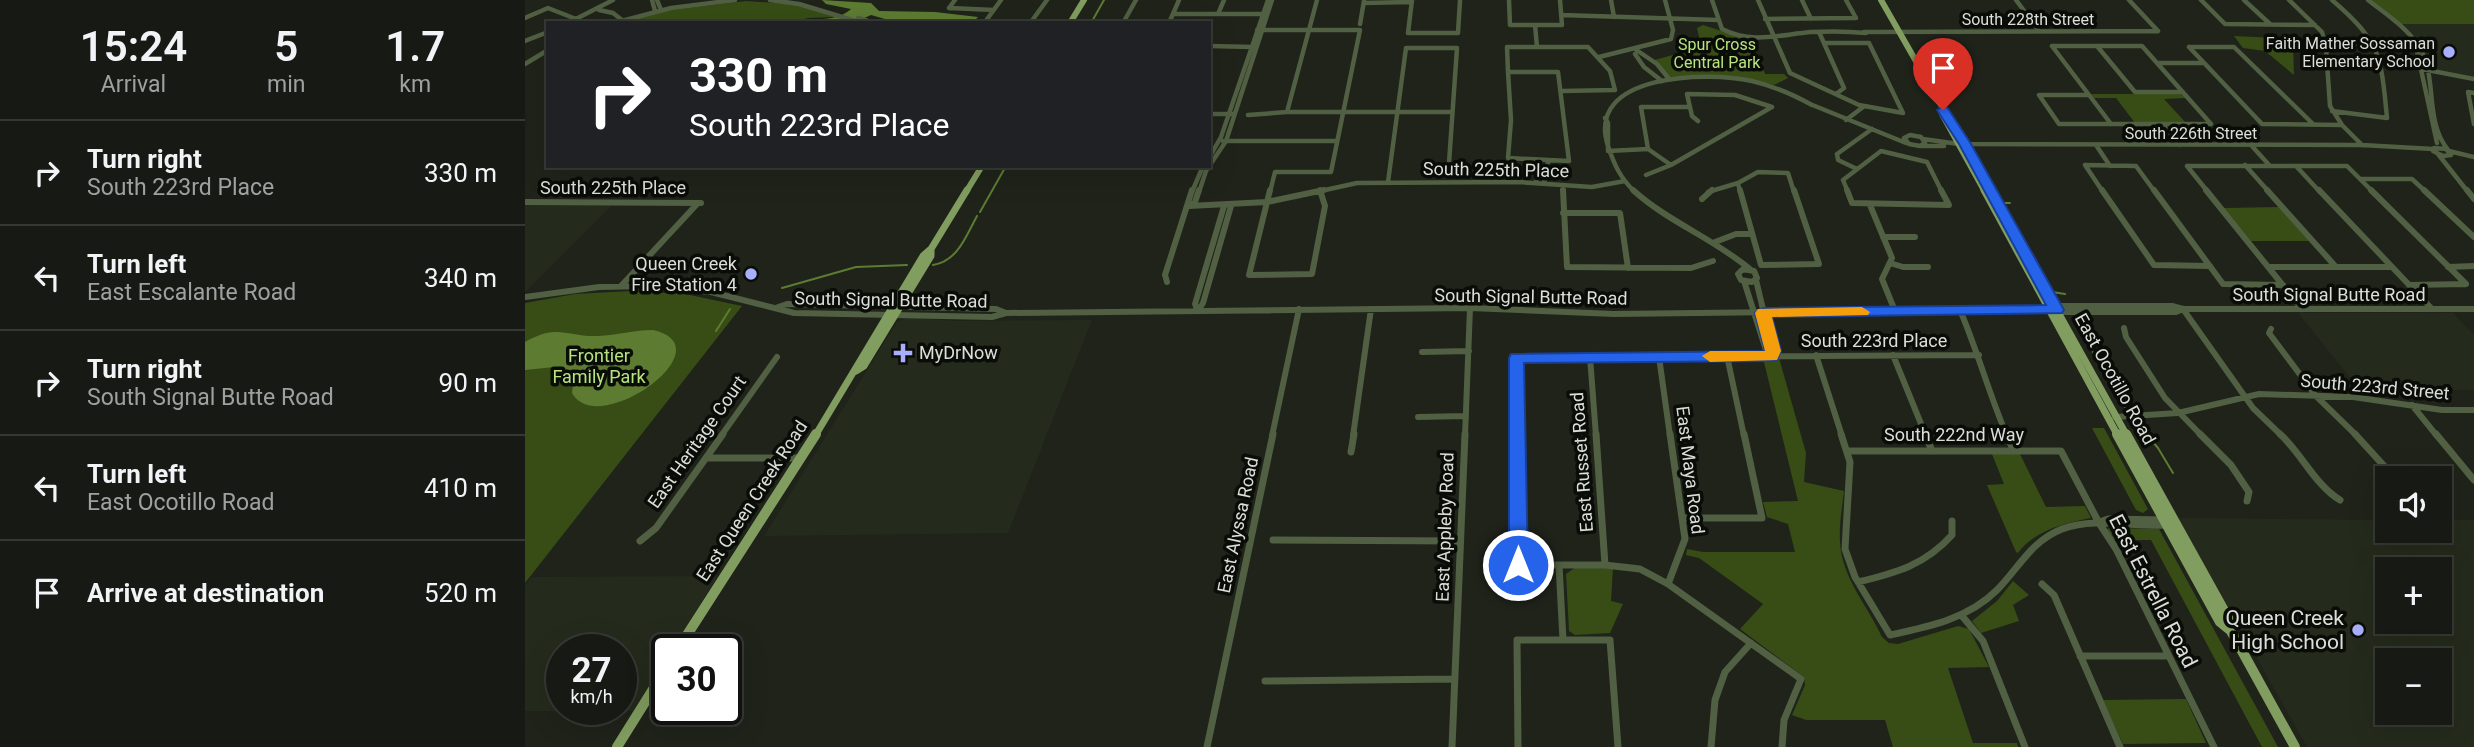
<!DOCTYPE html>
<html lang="en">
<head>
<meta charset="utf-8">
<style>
	body { margin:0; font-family:Roboto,sans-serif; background:#20231d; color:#f1f3f6; height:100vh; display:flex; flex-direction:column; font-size:26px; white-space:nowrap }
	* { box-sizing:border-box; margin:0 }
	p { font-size:23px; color:#9ea1a0 }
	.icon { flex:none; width:38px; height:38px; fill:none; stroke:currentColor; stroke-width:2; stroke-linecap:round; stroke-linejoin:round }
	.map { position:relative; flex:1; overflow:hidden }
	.details { display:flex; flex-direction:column; background:#171a14; width:525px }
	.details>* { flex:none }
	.hud { position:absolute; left:21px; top:21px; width:665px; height:147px; border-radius:0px; box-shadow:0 7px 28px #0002,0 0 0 2px #363834; background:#202124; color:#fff; overflow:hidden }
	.controls { position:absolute; left:1850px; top:466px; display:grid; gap:14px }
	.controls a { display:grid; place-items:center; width:77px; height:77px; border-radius:0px; background:#171a14; box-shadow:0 7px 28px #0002,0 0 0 2px #363834; font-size:35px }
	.speed { position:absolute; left:21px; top:634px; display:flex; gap:14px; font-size:35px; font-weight:700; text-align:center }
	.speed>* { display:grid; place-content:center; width:91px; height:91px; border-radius:50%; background:#171a14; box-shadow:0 7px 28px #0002,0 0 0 2px #363834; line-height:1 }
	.speed small { font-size:18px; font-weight:400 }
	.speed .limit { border:4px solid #111; border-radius:10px; background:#fff; color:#111 }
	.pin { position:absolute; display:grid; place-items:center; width:60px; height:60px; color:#fff; margin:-72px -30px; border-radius:50% 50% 50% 0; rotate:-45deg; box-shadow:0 0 7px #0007 }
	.pin .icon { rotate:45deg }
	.me { position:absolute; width:77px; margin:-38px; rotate:0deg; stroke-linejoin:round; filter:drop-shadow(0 0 5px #0008) }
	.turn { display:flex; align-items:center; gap:24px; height:147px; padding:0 28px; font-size:32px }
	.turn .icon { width:91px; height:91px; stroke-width:2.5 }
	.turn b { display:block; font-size:49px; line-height:60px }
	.eta { display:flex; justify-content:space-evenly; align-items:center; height:119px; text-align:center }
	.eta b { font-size:42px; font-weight:600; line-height:49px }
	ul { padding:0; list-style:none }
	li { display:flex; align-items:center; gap:21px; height:105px; padding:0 28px; border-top:2px solid #363834 }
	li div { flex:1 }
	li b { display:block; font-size:26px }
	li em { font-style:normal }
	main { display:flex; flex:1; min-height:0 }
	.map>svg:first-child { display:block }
</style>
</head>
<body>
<main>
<section class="details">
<div class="eta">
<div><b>15:24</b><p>Arrival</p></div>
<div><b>5</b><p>min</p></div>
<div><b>1.7</b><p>km</p></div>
</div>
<ul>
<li><svg class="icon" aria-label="right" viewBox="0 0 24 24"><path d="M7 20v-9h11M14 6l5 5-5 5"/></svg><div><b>Turn right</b><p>South 223rd Place</p></div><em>330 m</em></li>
<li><svg class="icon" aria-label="left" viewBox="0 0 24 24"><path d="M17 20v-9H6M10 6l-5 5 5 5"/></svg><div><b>Turn left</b><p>East Escalante Road</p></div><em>340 m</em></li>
<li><svg class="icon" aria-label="right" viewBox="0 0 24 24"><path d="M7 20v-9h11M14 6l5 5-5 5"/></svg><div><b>Turn right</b><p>South Signal Butte Road</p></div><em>90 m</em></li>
<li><svg class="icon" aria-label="left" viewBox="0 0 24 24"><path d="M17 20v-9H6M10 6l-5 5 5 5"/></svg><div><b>Turn left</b><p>East Ocotillo Road</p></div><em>410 m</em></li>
<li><svg class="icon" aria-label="arrive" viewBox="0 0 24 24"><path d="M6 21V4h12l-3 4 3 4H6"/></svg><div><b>Arrive at destination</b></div><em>520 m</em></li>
</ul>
</section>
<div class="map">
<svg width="1949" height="747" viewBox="0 0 1949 747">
	<rect width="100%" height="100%" fill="#1f231a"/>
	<path fill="#242b1c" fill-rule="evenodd" d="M 1876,24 L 1949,24 L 1949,78 L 1904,68 Z
		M 0,204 L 88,204 L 0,292 Z
		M 1928,313 L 1949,335 L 1949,390 L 1835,390 L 1773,313 Z
		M 384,317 L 430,321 L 567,320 L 483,533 L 239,536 L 372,322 Z
		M 1653,518 L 1862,520 L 1862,530 L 1914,530 L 1915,520 L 1949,520 L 1949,747 L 1782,747 ZM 1862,569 L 1914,569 L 1914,621 L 1862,621 ZM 1862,660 L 1914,660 L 1914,712 L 1862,712 Z
		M 193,576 L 147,649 L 142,649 L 142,658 L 108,711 L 0,711 L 0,585 L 7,577 ZM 96,649 L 96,709 L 37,709 L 37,649 Z"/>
	<path fill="#374d15" d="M 1845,0 L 1949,0 L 1949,24 L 1876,24 Z
		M 221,1 L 269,4 L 311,17 L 283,18 L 266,23 L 93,23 L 130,12 Z
		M 1178,25 L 1228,41 L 1240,74 L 1259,74 L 1263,78 L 1249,85 C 1214,75 1182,73 1146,78 L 1126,61 L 1162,51 L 1171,44 L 1174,37 L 1172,28 Z
		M 1709,36 L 1775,39 L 1777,43 L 1768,45 L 1769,75 L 1740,51 L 1718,48 Z
		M 1566,94 L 1656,94 L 1661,98 L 1639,99 L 1661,123 L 1610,123 L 1591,98 L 1569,98 Z
		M 1754,207 L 1784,241 L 1726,241 L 1699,208 Z
		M 106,291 L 160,294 L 217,306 L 0,583 L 0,303 L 50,294 Z
		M 1238,358 L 1254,358 L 1281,453 L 1279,482 L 1319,491 C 1317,508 1314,525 1315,541 C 1316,577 1343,606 1357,637 L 1364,643 L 1373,644 L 1433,626 L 1444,629 L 1464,667 L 1423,668 L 1448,743 L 1492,743 L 1493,747 L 1368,747 L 1360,720 L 1281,720 L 1267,715 L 1280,685 L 1279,677 L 1215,629 L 1238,604 L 1174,558 L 1161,555 L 1162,549 L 1178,552 L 1270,552 L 1263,524 L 1242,517 L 1238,502 L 1273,501 Z
		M 1567,428 L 1579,428 L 1623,509 L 1618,513 L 1611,510 Z
		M 1467,454 L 1495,454 L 1521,507 L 1560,506 L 1566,518 C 1540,523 1510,530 1493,553 L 1491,552 L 1462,485 L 1479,484 Z
		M 1584,528 L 1634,529 L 1753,747 L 1737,747 L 1626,540 L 1588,540 L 1582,530 Z
		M 1051,567 L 1088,568 L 1086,601 L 1098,604 L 1085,633 L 1050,635 L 1044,631 L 1041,574 Z
		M 1488,581 L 1504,595 L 1488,605 L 1494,621 L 1456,633 L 1447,621 L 1472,601 Z
		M 1661,699 L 1681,743 L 1598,744 L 1578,700 Z"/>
	<path fill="#5d7c32" d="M 297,0 L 346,3 L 354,11 L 410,12 L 453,17 L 447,23 L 374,23 L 346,15 L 328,23 L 266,23 C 286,16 310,24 326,9 L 301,4 Z
		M 128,330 C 203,347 73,440 47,393 L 49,377 L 44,370 L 29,367 L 0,370 L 0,342 C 33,323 41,337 73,336 C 92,335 109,330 128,330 Z"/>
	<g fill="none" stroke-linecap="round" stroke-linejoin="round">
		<path stroke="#5d7c32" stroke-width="2" d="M 566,23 L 579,0
			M 1479,203 L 1485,203
			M 455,212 L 481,166
			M 408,265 C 433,261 441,236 452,216
			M 257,288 L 331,267 L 382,265
			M 1527,292 L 1540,294
			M 355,295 L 365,295
			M 191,331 L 205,309
			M 1558,335 L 1600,407
			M 1615,427 L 1633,448 L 1648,473"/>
		<path stroke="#515f42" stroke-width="4.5" d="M 127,0 L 130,11
			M 132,0 L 136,10
			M 245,0 L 274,4 L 337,23
			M 887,0 L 883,33 L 933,33 L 935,0
			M 984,0 L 985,25 L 1037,25 L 1035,0
			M 1086,0 L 1089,17
			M 1187,0 L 1197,29 C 1226,44 1254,35 1285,32 C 1304,31 1322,31 1341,33
			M 1233,0 L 1265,73 L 1334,105 L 1378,113 L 1344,43 L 1299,43
			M 1277,0 L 1286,19
			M 1491,0 L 1514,31
			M 1604,0 L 1633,31
			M 1676,0 L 1700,24 L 1790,25
			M 1719,0 L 1745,24
			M 1764,0 L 1797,32 L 1801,48 L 1805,106 L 1817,125 L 1837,145
			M 1807,0 C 1856,42 1856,56 1862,118 L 1807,111
			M 1843,0 C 1862,15 1886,30 1897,52 C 1912,84 1900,121 1923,150
			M 839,3 L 886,2
			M 424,8 L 469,10
			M 424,8 L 430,0
			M 74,10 L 88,13 L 97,20
			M 648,14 L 740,14
			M 693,14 L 699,0
			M 1036,15 L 1194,20
			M 0,18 L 23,8 L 51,19
			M 333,18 L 350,23
			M 1240,19 L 1331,18 L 1321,0
			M 460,22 L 506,22 L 522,0
			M 460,22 L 476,0
			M 43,23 L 88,0
			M 89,23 L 146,8 L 210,0
			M 598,23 L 611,0
			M 644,23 L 654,0
			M 835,24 L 839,1
			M 1010,25 L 1012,47
			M 732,30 L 835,30 L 806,172 L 750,172 L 745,192
			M 1294,32 L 1319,88 L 1311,94
			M 1339,32 L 1633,31
			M 1800,39 L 1853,47
			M 0,41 L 23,32
			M 684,46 L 728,47
			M 1527,46 L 1617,46 L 1686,124
			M 1527,46 L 1586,124
			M 1572,46 L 1610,92 L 1658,92
			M 1664,47 L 1737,124 L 1817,125
			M 1664,47 L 1709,47 L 1788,124
			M 1110,49 L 1132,64 L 1144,79
			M 1892,51 L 1912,143
			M 1110,54 L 1119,67 L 1137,81
			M 1074,57 L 1146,39 L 1148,30 L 1140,0
			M 1856,61 L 1949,79
			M 1632,63 L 1679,63
			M 0,64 L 23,50
			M 983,72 L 1033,72 L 1044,161 L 983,158 L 986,120 Z
			M 983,72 L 982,47 L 1063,47 L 1085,71 L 1090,90 L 1037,91
			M 1949,93 L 1943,92 L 1949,124
			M 1514,95 L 1534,124 L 1686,124
			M 1514,95 L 1564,95
			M 1285,104 L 1381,143
			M 762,112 L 792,0
			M 684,114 L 708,114
			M 723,115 L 762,112 L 927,112
			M 1080,118 L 1083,123 L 1083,151
			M 1321,120 L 1338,107
			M 1173,121 L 1167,116 L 1162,94 L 1210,95 L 1247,107
			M 1637,124 L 1655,145
			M 1385,135 L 1396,137 L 1400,143 L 1395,146 L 1384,144 L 1379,138 Z
			M 1398,139 L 1434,144 L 1837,145 L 1908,149
			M 698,141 L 812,141
			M 1571,145 L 1585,166
			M 1726,145 L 1745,166
			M 1397,146 L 1419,146
			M 1909,148 L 1921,149 L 1926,155 L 1918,156 L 1908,151 Z
			M 1083,151 L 1123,149
			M 1924,151 L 1949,157
			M 1312,154 L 1347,129
			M 1312,154 L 1313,160 L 1332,169
			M 1913,154 L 1943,192
			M 684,158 L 696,137 L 743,0
			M 1146,165 L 1123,149 L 1116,107 L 1165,107
			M 1560,165 L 1611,166 L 1630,192
			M 1560,165 L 1578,192
			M 1720,165 L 1744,192
			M 1662,166 L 1822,166 L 1848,192
			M 1662,166 L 1683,192
			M 1771,166 L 1795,192
			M 1121,175 L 1146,165 L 1247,107
			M 1836,179 L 1887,179 L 1901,192
			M 863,182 L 881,48 L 932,48 L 924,163 L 920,171
			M 1011,183 L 1016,160
			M 1019,183 L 1023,161
			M 1213,183 L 1215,192
			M 1213,183 L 1233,172 L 1263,173 L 1269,192
			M 1038,185 L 1038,192
			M 667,192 L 678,166
			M 674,192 L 681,171 L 701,141 L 747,0
			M 791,192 L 832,183 L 993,182 L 1067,187 L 1100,181
			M 1110,192 C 1095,178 1089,164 1083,146 C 1059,73 1184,71 1227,81 C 1249,86 1267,94 1287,105
			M 1183,192 L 1213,183
			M 1323,192 L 1318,180 L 1356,151 L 1402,162 L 1417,192"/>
		<path stroke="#515f42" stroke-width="6" d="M 745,190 L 724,275 L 787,274 L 800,206 L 795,190
			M 1038,190 L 1042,267 L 1166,268 L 1188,261
			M 1108,190 C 1143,222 1190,239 1226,270
			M 1215,190 L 1236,265 L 1294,264 L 1269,190
			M 1322,190 L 1327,203 L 1424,205 L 1416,190
			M 1577,190 L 1629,265 L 1685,266
			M 1629,190 L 1698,284 L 1758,285
			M 1681,190 L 1777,309
			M 1742,190 L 1811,267
			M 1794,190 L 1907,309
			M 1846,190 L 1941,284
			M 1899,190 L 1949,237
			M 1942,190 L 1949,199
			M 1177,199 L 1187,190
			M 0,202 L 176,203
			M 665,205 L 670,202 L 674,190
			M 1345,205 L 1367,258 L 1357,279 L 1370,311
			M 664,206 L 742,202 L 799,190
			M 1038,213 L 1095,213 L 1103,268
			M 1358,237 L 1390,237
			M 1190,242 L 1211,234 L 1227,234
			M 1365,263 L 1378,267 L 1403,267
			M 1744,267 L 1867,267
			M 1923,267 L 1949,266
			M 1218,269 L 1229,271 L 1232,278 L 1227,282 L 1216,280 L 1213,274 Z
			M 1231,280 L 1248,351 L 1246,356
			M 1219,281 L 1241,350 L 1246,356
			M 642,282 L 640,275 L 667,190
			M 1884,285 L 1941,284
			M 96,286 L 173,203
			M 0,297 L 74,287 L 124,286 L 186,292 L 269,313 L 467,317 L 481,313 L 945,308 L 1089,314 L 1531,309 L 1539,312 L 1651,312 L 1658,309
			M 253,307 L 262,304 L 471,309 L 481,313
			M 1531,309 L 1535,306 L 1647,306 L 1658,309 L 1949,309
			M 1658,309 L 1728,408 L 1757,436
			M 1435,310 C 1453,352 1464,394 1482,436
			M 673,311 L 678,303 L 706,206
			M 673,311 L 670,304 L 699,206
			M 1599,328 L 1601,337 L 1640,398 L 1677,436
			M 1746,329 L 1744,333 L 1791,396 L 1832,436
			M 897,352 L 944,351
			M 1291,355 L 1317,436
			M 1368,355 L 1401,436
			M 1202,356 L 1219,436
			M 1065,357 L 1071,436
			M 1134,357 L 1145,436
			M 1887,405 L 1912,436
			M 893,417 L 941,416
			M 1590,417 L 1653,413 L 1734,394 L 1828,397 L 1917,410 L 1949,410
			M 196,436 L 252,357
			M 747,436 L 774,309
			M 828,436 L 846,309
			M 940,436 L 945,308
			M 992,436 L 992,358 L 1454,355"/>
		<path stroke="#515f42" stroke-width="7" d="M 992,434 L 993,565 L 1080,565 L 1115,569 L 1143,584 L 1276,679 L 1259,720 L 1257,747
			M 1071,434 L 1080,565
			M 1316,434 L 1325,462 L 1320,549 L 1330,577 L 1365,635 C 1403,627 1443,619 1472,590 C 1493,569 1506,541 1537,529 C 1570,517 1609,527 1643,525
			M 1400,434 L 1407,451
			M 1481,434 L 1489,451
			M 1675,434 L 1706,465 L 1724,492 L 1722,501
			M 1755,434 C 1776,453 1791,486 1815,500
			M 1830,434 L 1870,478
			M 1911,434 L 1949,480
			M 1322,451 L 1536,451 L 1574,523 L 1591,549 L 1689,747
			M 826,452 L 829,434
			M 181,458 L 275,458
			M 1157,518 L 1237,518 L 1219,434
			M 1575,522 L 1583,519 L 1641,520
			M 748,540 L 935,541
			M 115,541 L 131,528 L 198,434
			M 1034,565 L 1038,640
			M 1333,582 C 1371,573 1400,565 1427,535 L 1427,521
			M 1143,584 L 1160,539 L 1145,434
			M 1517,584 L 1529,595 L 1595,747
			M 1437,616 L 1458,641 L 1500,747
			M 1555,656 L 1642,656
			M 740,681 L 930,679
			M 682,747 L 748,434
			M 927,747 L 940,434
			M 993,747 L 992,640 L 1085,640 L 1093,747
			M 1186,747 L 1190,700 L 1200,672 L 1226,643"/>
		<path stroke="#819d5f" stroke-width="6" d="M 1356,0 L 1420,112
			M 545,23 L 559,0
			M 1418,110 L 1417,114 L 1460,192
			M 1434,135 L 1466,192
			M 441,192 L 457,166"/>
		<path stroke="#819d5f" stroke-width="7" d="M 1459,190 L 1593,436
			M 1465,190 L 1602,436
			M 331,371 L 339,366 L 406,256 L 406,249
			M 290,436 L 398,256 L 406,249 L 442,190"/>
		<path stroke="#819d5f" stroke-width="10" d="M 1592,434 L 1695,622 L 1706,631 L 1770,747
			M 1601,434 L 1707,625 L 1706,631
			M 153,649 L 291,434
			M 92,747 L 142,667"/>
	</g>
	<path fill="#2563eb" stroke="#184099" stroke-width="2" d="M 1418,106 L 1422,107 L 1446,144 L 1539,310 L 1537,313 L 1247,317 L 1256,351 L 1252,360 L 1246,361 L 999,363 L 1003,565 L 1000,570 L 993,572 L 986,570 L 984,565 L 984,358 L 986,354 L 1240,351 L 1230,313 L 1238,308 L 1521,305 L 1434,144 L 1412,110 Z"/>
	<path fill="#f59e0b" d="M 1337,307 L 1345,312 L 1343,315 L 1247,317 L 1256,351 L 1252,360 L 1185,362 L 1177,356 L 1185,351 L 1240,351 L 1230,313 L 1233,309 Z"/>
	<g fill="#a8b0fc" stroke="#0a0c08" stroke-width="2.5">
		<circle cx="1924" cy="52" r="7"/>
		<circle cx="226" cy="274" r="7"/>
		<path d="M374.5 342.5h7v7h7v7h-7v7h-7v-7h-7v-7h7z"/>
		<circle cx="1833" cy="630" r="7"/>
	</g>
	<g text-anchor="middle" stroke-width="7" stroke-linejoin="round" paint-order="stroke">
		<g font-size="16" fill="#dcdfd9" stroke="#0a0c08">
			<text x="1503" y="25">South 228th Street</text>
			<text x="1666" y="139">South 226th Street</text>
		</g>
		<g font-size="16" fill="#dcdfd9" stroke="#0a0c08" text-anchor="end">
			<text x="1910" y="49">Faith Mather Sossaman<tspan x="1910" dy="18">Elementary School</tspan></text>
		</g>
		<g font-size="16" fill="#b7e47e" stroke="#0a0c08">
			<text x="1192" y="50">Spur Cross<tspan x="1192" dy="18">Central Park</tspan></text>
		</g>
		<g font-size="18" fill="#dcdfd9" stroke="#0a0c08">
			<text transform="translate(971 170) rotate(1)" y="6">South 225th Place</text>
			<text x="88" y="194">South 225th Place</text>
			<text x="1804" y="301">South Signal Butte Road</text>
			<text transform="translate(1006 297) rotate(1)" y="6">South Signal Butte Road</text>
			<text transform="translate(366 300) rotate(1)" y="6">South Signal Butte Road</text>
			<text x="1349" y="347">South 223rd Place</text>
			<text transform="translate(1590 379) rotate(61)" y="6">East Ocotillo Road</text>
			<text transform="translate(1850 387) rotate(5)" y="6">South 223rd Street</text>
			<text x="1429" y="441">South 222nd Way</text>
			<text transform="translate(172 442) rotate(-55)" y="6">East Heritage Court</text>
			<text transform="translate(1057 462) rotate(-94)" y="6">East Russet Road</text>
			<text transform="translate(1165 470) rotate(83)" y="6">East Maya Road</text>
			<text transform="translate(227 501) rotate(-57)" y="6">East Queen Creek Road</text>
			<text transform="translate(713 525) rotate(-78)" y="6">East Alyssa Road</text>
			<text transform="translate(920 527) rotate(-88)" y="6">East Appleby Road</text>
		</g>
		<g font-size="18" fill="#dcdfd9" stroke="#0a0c08" text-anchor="end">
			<text x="212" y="270">Queen Creek<tspan x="212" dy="21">Fire Station 4</tspan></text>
			<text x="394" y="359" text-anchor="start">MyDrNow</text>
		</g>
		<g font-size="18" fill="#b7e47e" stroke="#0a0c08">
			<text x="74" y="362">Frontier<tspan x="74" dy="21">Family Park</tspan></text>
		</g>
		<g font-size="21" fill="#dcdfd9" stroke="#0a0c08">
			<text transform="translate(1628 591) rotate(63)" y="7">East Estrella Road</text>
		</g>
		<g font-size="21" fill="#dcdfd9" stroke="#0a0c08" text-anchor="end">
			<text x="1819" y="625">Queen Creek<tspan x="1819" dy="24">High School</tspan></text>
		</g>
	</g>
</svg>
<div class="controls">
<a><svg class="icon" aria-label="sound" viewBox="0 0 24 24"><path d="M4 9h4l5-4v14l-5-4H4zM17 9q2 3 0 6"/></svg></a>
<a>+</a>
<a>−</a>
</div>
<div class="speed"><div>27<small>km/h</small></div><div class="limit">30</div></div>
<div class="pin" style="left:1418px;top:110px;background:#d93025"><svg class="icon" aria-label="arrive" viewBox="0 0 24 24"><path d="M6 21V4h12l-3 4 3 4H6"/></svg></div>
<svg class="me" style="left:993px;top:565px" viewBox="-20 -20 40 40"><circle r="17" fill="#2563eb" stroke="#fff" stroke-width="3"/><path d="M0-11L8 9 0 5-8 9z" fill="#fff"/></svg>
<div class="hud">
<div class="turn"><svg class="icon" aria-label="right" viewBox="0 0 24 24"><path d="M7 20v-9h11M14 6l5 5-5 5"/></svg><div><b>330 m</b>South 223rd Place</div></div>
</div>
</div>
</main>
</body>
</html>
